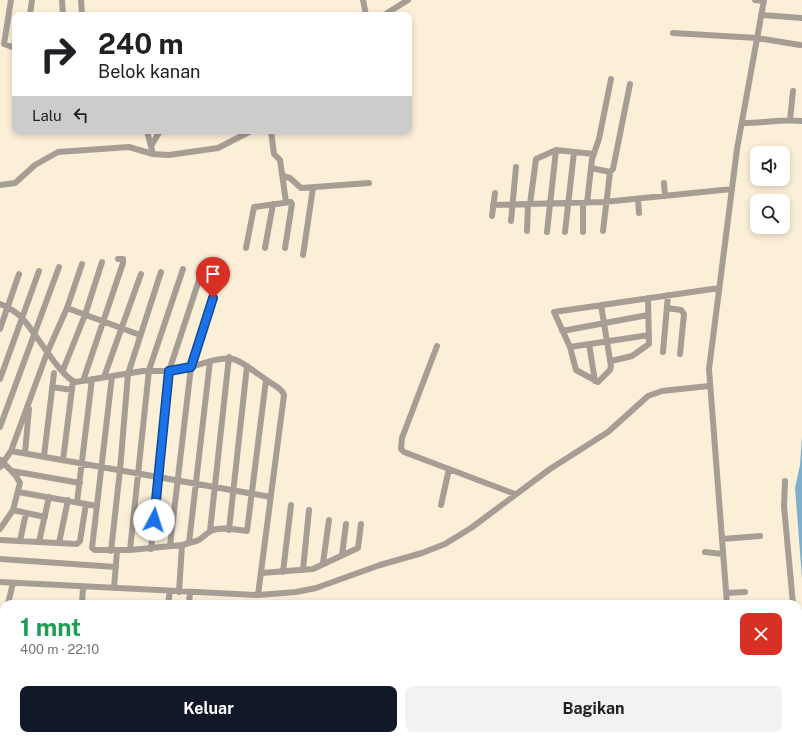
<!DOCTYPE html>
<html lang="id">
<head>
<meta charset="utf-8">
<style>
	body { margin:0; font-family:"Public Sans",sans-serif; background:#f2f2f2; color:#202124; height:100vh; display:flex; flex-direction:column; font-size:15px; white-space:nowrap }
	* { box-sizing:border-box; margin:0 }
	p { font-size:13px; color:#757577 }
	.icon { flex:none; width:22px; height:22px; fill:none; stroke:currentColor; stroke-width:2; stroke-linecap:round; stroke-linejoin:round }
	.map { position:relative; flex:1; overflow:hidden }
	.details { position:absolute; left:0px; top:600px; width:802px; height:140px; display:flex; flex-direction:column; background:#fff; border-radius:12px 12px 0 0; box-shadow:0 2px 6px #0003 }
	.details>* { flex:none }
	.top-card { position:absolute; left:12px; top:12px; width:400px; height:122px; border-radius:8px; box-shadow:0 2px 6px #0003; background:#fff; color:#202124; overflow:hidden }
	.buttons { position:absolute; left:750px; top:146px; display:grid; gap:8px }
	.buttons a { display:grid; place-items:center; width:40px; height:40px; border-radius:8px; background:#fff; box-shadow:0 2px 6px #0003; font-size:20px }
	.pin { position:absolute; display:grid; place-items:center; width:34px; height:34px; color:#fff; margin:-41px -17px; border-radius:50% 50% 50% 0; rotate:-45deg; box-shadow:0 0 4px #0007 }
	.pin .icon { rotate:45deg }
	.me { position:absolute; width:44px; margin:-22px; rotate:5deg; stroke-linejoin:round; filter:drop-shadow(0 0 3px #0008) }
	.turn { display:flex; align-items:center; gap:14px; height:84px; padding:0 20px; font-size:18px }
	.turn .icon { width:52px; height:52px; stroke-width:2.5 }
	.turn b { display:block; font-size:28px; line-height:34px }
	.then { display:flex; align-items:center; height:38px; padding:0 20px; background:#0003; gap:8px; font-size:15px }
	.round { display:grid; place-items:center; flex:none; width:42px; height:42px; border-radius:8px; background:#f2f2f2 }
	.summary { display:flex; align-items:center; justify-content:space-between; height:68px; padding:0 20px }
	h1 { font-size:24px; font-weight:700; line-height:30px; color:#1e9e55 }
	.button { display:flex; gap:8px; margin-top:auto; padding:8px 20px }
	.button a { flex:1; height:46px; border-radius:8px; background:#111827; color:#fff; font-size:16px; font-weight:700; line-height:46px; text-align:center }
	.button a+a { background:#f2f2f2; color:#202124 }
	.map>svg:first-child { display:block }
</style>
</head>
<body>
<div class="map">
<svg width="802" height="740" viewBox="0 0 802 740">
	<rect width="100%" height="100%" fill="#fcefd7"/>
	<path fill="#7fafcc" d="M 802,436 L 802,578 L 795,488 L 800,465 Z"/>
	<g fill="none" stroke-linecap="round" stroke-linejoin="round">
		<path stroke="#a69e95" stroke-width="6" d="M 11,0 L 4,44 L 15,48
			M 62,0 L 63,15
			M 81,0 L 82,15
			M 363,0 L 366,15
			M 755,0 L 763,1
			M 30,15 L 32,0
			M 384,15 L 408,0
			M 761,15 L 802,18
			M 673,33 L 757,38 L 800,45
			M 790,120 L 793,91
			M 743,123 C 762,123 783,119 802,121
			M 147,131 L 153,154
			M 271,131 L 274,154 L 280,160 L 286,202
			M 151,146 L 160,131
			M 591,168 L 610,172
			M 283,176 L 290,178 L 301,188 L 369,183
			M 664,183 L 665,196
			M 0,185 L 15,183 L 35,165 L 58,152 L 129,147 L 153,154 L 169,155 L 218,148 L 251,131
			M 638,199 L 639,213
			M 587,203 L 592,159 L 599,139 L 611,79
			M 530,204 L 536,159 L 556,150 L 594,154
			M 493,205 L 604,202 L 732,189
			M 492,216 L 495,193
			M 511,221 L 516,167
			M 527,231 L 528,204
			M 603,231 L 610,172 L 613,169 L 630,84
			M 547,232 L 556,150
			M 565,232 L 574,152
			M 583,232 L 583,203
			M 246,248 L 254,207 L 291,202 L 292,204 L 285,248
			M 265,248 L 273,204
			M 303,255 L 313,188
			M 0,304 C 8,307 15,311 21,317 C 33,328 62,380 76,382 L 143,371 L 169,371 L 191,367 L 213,298
			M 601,305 L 611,366 L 610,370 L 598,382 L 576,370 L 570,347 L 554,312 L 719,288
			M 67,308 L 140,335
			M 667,308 L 681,310 L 684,314 L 680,354
			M 0,329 L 19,274
			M 562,331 L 648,315
			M 589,344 L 595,381
			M 437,346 L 402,438 L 401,449 L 404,452 L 515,494
			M 570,347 L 649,335
			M 663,352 L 668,295
			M 611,361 L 632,356 L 649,344 L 648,298
			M 63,370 L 85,315 L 102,262
			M 112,376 L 92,548 L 95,550 L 130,550 L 182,545 L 189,543 L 210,361
			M 104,377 L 141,274
			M 0,379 L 39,271
			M 83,381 L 123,263 L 123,259 L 118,259
			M 52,387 L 72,390
			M 0,427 L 59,267
			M 11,451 L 271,497
			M 25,453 L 29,409
			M 44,456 L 54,373
			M 63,460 L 73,381
			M 0,467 L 11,451 L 47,353 L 67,308 L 82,264
			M 12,471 L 80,483
			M 785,481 L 784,506 L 793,604
			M 18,492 L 97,506
			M 77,502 L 92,379
			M 441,505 L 449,469
			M 13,510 L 45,517
			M 0,529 L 13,510 L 20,483 L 16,476 L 1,460
			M 229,530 L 247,366
			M 210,531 L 229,357
			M 722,539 L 760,536
			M 0,540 L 77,544 L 80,541 L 86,504
			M 20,541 L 26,513
			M 39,542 L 49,497
			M 59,543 L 68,500
			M 189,543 C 203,540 201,537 211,531 C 219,526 238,530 247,531 L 266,380
			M 170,546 L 191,367 C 235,353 231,355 268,381 C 273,385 282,388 284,395 L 258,595
			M 151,549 L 169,371 L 202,271
			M 130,550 L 149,370 L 183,269
			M 111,551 L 120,470 L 128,374 L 161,272
			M 705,552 L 723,554
			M 342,555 L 346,524
			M 0,559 L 116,567
			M 323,563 L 329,520
			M 303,570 L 309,510
			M 283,572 L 291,505
			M 261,573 L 313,569 L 358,548 L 361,524
			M 0,582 L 258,595 L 296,592 L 316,588 L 380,565 L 422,553 L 445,544 L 471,528 L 550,469 L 608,432 L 648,396 L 662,391 L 709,386
			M 114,588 L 117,551
			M 179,592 L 182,545
			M 727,593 L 745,592
			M 8,604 L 13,583
			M 82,604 L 83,587
			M 168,604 L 170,591
			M 189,604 L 190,592
			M 727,604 L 709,369 L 737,149 L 764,0
			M 0,635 L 4,619
			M 0,648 L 4,648
			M 798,663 L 802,705
			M 0,670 L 4,670
			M 0,691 L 4,691
			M 214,736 L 214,740
			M 404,736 L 411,740
			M 737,736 L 737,740
			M 457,737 L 479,740
			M 0,738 L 17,740
			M 31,740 L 31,736
			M 52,740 L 52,736
			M 73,740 L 73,736
			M 94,740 L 95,736
			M 115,740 L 116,736
			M 124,740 L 134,736
			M 250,740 L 253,736
			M 312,740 L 313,736
			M 320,740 L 322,736
			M 344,740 L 346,736
			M 370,740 L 373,736
			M 397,740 L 399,736
			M 492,740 L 493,736
			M 513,740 L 513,736
			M 773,740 L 802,736"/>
	</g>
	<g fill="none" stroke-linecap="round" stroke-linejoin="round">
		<g stroke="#114b97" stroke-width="10">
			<path id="route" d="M 154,520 L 169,371 L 191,367 L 213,298"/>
		</g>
		<use href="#route" stroke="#1a73e8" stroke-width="7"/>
	</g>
</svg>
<div class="buttons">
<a><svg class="icon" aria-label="sound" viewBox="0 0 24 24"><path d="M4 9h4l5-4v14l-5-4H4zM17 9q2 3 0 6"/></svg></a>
<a><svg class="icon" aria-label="search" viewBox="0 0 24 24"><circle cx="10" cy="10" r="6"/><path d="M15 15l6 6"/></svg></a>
</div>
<div class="pin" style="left:213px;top:298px;background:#d93025"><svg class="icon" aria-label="arrive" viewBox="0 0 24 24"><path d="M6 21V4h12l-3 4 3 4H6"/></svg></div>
<svg class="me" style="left:154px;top:520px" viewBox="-20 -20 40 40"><circle r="19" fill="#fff"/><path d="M0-13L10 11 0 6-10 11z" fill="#1a73e8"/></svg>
<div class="top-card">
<div class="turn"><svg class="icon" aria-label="right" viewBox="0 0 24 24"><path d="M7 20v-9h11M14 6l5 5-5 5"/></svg><div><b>240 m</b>Belok kanan</div></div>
<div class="then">Lalu<svg class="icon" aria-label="left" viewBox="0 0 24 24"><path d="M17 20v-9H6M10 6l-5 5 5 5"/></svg></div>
</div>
<section class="details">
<div class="summary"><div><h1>1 mnt</h1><p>400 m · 22:10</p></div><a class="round" style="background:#d93025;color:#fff"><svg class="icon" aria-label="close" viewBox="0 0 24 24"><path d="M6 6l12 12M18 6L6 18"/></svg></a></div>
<div class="button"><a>Keluar</a><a>Bagikan</a></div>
</section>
</div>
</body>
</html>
